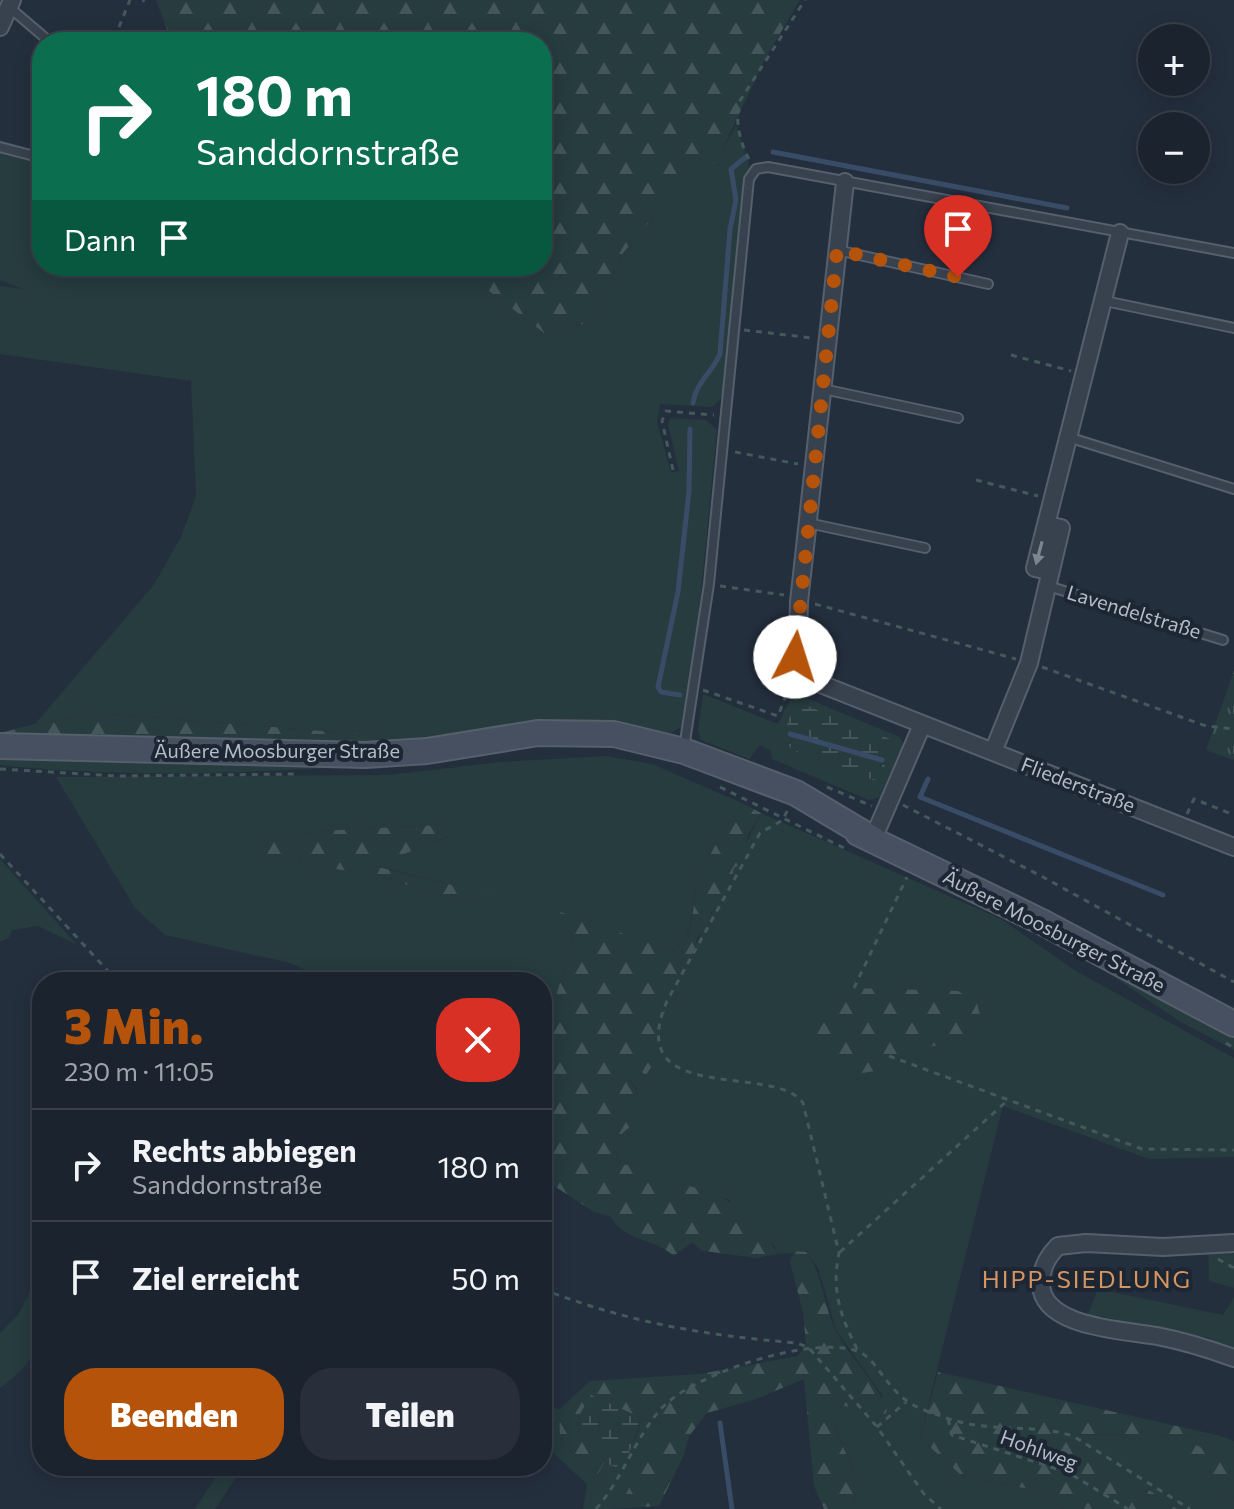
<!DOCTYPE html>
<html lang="de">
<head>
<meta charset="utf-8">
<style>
	body { margin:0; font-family:Commissioner,sans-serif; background:#282f3a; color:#f1f3f6; height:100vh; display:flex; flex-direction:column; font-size:30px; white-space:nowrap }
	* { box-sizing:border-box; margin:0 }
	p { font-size:26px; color:#a0a4aa }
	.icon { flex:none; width:44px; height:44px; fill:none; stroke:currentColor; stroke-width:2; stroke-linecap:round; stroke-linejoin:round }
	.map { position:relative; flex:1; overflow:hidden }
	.panel { position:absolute; left:32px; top:972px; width:520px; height:504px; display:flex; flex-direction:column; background:#1b232e; border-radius:32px; box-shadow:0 4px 20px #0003,0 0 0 2px #39404a }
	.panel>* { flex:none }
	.banner { position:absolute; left:32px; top:32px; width:520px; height:244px; border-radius:32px; box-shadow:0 4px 20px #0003,0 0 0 2px #39404a; background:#0b6e4f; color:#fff; overflow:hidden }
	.tools { position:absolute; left:1138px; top:24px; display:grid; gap:16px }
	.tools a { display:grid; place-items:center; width:72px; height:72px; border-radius:50%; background:#1b232e; box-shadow:0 4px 20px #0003,0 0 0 2px #39404a; font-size:40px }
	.pin { position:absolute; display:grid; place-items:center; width:68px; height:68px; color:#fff; margin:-82px -34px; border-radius:50% 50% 50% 0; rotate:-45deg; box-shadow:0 0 8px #0007 }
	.pin .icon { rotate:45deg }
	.me { position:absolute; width:88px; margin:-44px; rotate:5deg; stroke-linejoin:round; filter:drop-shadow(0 0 6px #0008) }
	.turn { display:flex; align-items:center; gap:28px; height:168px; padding:0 32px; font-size:36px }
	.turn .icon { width:104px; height:104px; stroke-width:2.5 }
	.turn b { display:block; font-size:56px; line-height:68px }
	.then { display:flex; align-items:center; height:76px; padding:0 32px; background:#0003; gap:16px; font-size:30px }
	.round { display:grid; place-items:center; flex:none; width:84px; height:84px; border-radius:32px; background:#282f3a }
	.overview { display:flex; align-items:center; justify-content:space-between; height:136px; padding:0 32px }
	h1 { font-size:48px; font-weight:800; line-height:60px; color:#b45309 }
	.button { display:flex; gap:16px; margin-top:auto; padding:16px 32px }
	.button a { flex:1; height:92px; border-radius:32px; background:#b45309; color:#fff; font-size:32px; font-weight:800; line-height:92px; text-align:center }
	.button a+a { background:#282f3a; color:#f1f3f6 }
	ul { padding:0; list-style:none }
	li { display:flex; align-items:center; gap:24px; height:112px; padding:0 32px; border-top:2px solid #39404a }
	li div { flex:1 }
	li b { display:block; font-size:30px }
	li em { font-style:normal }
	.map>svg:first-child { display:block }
</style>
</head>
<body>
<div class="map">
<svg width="1234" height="1509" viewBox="0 0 1234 1509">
	<defs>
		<pattern id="forest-firs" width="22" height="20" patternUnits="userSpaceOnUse" patternTransform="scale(2)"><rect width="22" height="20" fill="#263c3f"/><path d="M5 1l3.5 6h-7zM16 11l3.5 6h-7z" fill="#435659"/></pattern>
		<pattern id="wetland-marsh" width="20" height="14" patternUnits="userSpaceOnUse" patternTransform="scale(2)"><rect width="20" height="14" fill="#263c3f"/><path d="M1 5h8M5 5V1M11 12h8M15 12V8" fill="none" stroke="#435659"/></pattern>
		<pattern id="park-tufts" width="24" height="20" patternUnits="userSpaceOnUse" patternTransform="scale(2)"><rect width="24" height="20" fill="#263c3f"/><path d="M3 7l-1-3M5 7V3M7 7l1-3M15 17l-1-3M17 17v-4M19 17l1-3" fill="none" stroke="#435659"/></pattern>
	</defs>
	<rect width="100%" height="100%" fill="#242f3e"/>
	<path fill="#263c3f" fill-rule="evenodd" d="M 736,125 L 749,164 L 724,394 L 713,407 L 660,404 L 657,422 L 671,472 L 679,471 L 668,425 L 670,418 L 706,420 L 717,430 L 691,693 L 681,727 L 668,735 L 618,720 L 541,722 L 426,742 L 374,735 L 111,714 L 35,724 L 153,586 L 181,537 L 196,496 L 191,381 L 0,354 L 0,286 L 23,289 L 0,280 L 0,152 L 42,162 L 42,266 L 456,266 L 544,333 L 591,322 L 623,253 L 682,184 L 717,160 Z
		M 703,694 L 778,724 L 790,699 L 799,695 L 900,737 L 903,745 L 880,797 L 869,800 L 772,759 L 770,750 L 760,745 L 749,759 L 701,740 L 698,730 Z
		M 0,754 L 423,761 C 282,772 141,780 0,765 Z
		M 606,756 L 652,764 L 742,803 C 724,830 706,856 697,888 C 690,910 695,937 673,951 L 561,913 L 573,939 L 542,1043 L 542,982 L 331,982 L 290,963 L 165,935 L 135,908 L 56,777 L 389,775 L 500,762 ZM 439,825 L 448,837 L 372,865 L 500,897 L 466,904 L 380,876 L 266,858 L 259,841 L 319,831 Z
		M 761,813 L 1001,919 L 1076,971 L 1234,1058 L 1234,1157 L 1149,1159 L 1003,1106 L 920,1438 L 962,1476 L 1040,1491 L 1064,1509 L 853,1509 L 858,1482 L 834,1424 L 840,1406 L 858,1407 L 880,1419 L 882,1395 L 836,1330 L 818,1268 L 806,1252 L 777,1254 L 774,1245 L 738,1224 L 730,1200 L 657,1176 L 644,1162 L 624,1165 L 617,1159 L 614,1141 L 627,1129 L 637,1089 L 631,1082 L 635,1066 L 654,1033 L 663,996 L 675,999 L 678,974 L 699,939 L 700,931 L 731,883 L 734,867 Z
		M 0,859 L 77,945 L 38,926 L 12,930 L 9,938 L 0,942 Z
		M 1086,958 L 1234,1033 L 1234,1050 L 1179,1021 Z
		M 1234,1249 L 1234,1288 L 1209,1281 L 1208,1252 Z
		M 42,1268 C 42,1323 51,1352 0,1388 L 0,1333 L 18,1315 Z
		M 1098,1289 L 1223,1315 L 1234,1297 L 1234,1349 L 1209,1338 L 1088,1314 Z
		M 542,1401 L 559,1410 L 560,1437 L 595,1479 L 604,1463 L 616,1467 L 636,1437 L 642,1418 L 661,1423 L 626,1495 L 609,1509 L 583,1509 L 587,1484 L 542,1443 Z
		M 1065,1434 L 1221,1436 L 1234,1441 L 1234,1463 L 1183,1439 L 1201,1473 L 1234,1497 L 1234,1509 L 1177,1509 Z
		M 223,1466 L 244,1466 L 215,1509 L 195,1509 Z"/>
	<path fill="url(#forest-firs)" d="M 156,0 L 800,0 L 766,57 L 717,161 L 682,184 L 623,253 L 591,322 L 544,333 L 456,266 L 542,266 L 542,42 L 172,42 Z
		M 111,714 L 374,735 L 426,742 L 367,745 L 0,737 L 0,733 L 35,724 Z
		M 742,803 L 761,813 L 748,835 L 743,862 L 734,868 L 727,899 L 721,901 L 718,911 L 711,912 L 708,930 L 700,931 L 685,975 L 678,974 L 675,999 L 663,997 C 670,1020 654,1034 644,1054 L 653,1064 L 646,1075 L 635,1067 L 631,1082 L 643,1100 L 638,1125 L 627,1129 L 614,1141 L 617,1159 L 624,1165 L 644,1162 C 671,1191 717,1184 738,1210 L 739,1224 C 754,1227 771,1239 777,1254 L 756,1258 L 712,1252 L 702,1251 L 692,1242 L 674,1256 C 654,1238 625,1242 610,1216 L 594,1212 L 542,1178 L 542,1043 L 573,939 L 560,912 L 673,951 C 695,937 691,910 697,888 C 706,856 724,830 742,803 Z
		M 439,825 L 449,836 L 374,866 L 502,897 L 466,904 L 380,876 L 265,858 L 259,841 L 319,831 Z
		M 854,988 L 958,991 L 977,1003 L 983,1027 L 956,1041 L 889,1056 L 875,1071 L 843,1076 L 807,1041 L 825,1001 Z
		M 794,1251 L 806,1252 C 823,1275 823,1302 834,1327 C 848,1357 877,1380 887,1411 L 880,1420 L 858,1407 L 840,1406 L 834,1425 L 858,1482 L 853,1509 L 824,1509 L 814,1486 L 804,1379 L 756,1399 L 707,1413 L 689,1436 L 684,1455 L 659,1506 L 609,1509 L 626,1494 L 661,1423 L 629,1414 L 591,1395 L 604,1463 L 595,1479 L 560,1437 L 559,1410 L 590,1381 L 700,1374 L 798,1356 L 806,1345 L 803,1312 L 790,1262 Z
		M 938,1372 L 1221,1436 L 1067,1434 L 1177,1509 L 1064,1509 L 1040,1491 L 962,1476 L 920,1438 Z
		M 1181,1438 L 1234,1463 L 1234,1497 L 1201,1473 Z"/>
	<path fill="url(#wetland-marsh)" d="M 805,705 L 895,741 L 880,777 L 874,780 L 792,750 L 786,741 L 787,724 L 795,706 Z
		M 591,1395 L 642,1418 L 628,1455 L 616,1467 L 604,1463 L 599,1440 L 572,1427 Z"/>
	<path fill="url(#park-tufts)" d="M 1234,671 L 1234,760 L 1206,750 Z"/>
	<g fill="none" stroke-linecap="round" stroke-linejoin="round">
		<path stroke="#394c67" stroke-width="5" d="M 773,152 L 1067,208
			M 693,403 C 696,382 712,373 720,354 L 730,229 L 736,200 L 731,169 L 746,157
			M 680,695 L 661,692 L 658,687 L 678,592 L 689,491 L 690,429
			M 790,734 L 882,760
			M 928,779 L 920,797 L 1163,895
			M 720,1423 L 732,1509"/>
		<g stroke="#565f6c" stroke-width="12">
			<path id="lane" d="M 9,7 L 50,42
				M 0,147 L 42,158
				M 837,250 L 988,284
				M 1105,301 L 1234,328
				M 823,389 L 958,418
				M 1071,438 L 1234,489
				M 808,523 L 925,548
				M 1048,586 L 1223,640
				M 684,748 L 709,584 L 749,179 L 756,169 L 768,167 L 1234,253"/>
		</g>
		<g stroke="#565f6c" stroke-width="20">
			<path id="street" d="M 0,27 L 12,0
				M 845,182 L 799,602 L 797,671 L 808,679 L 1234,847
				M 1049,571 L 1035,568 L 1120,233
				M 993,752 L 1029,663 L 1061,528 L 1047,525
				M 873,839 L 922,725
				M 1234,1243 L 1163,1247 L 1086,1243 L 1058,1246 C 1047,1257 1041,1268 1041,1284 C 1042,1328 1125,1330 1157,1336 C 1183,1341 1209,1349 1234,1358"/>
		</g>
		<g stroke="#565f6c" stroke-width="28">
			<path id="secondary" d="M 0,746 L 365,755 L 427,751 L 538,733 L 614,734 L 684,751 L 796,793 L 873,839
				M 858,833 L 1042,922 L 1234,1024"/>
		</g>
		<path stroke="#44595c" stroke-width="3" stroke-dasharray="6 6" stroke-linecap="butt" d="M 143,0 L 144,2
			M 119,27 L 130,0
			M 749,159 C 740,143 735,121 739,102 L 805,0
			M 744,330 L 812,338
			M 1011,355 L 1071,371
			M 735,452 L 798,464
			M 673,470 L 662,421 L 666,411 L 714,415
			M 976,480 L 1038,496
			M 720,586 L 784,595
			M 815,604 L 1016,659
			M 1042,667 L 1206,726 L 1234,729
			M 703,690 L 778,716 L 790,685
			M 0,769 L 117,776 L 296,774
			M 720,787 L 846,849
			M 827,787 L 872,806
			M 903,805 L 1041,876 L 1234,982
			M 787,811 L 783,820 L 760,833 L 667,1001 C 621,1108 775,1062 803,1103 L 839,1253 C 831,1292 841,1317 858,1351
			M 1187,814 L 1194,799 L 1234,815
			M 0,854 L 118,982
			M 854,988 L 907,877
			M 1226,1043 L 1234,1048
			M 889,1056 L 1142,1149 L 1234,1150
			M 840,1252 L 1009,1099
			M 1218,1259 L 1234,1268
			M 542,1289 C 631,1323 702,1335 797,1343 L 809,1348 L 877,1427 L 924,1494 L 941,1509
			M 948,1419 L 952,1435 L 1069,1473 L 1128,1509
			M 877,1427 L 906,1402
			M 596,1509 C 622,1479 634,1441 659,1411 C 690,1374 811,1335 857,1351 C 880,1359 885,1395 924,1410 C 941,1416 958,1423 976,1425 C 1009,1430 1042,1426 1073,1436 L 1190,1509"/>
		<use href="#lane" stroke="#38414e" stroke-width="8"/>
		<use href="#street" stroke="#38414e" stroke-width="16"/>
		<use href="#secondary" stroke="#465061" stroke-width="24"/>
	</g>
	<defs><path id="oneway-solid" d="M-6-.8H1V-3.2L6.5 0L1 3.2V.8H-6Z" transform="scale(2)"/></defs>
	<use fill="#7c8592" href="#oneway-solid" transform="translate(1039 553) rotate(105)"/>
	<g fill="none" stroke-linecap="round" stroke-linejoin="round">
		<path stroke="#b45309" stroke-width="14" stroke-dasharray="0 25.2" d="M 795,657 L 837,250 L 958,277"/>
	</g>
	<g text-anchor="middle" stroke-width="8" stroke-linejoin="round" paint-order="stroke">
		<g font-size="20" fill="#b4bcc9" stroke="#1d2633">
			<text transform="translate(1134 612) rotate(17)" y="7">Lavendelstraße</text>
			<text x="277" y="758">Äußere Moosburger Straße</text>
			<text transform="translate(1078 785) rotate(21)" y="7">Fliederstraße</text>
			<text transform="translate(1054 931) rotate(27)" y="7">Äußere Moosburger Straße</text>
			<text transform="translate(1039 1450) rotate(20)" y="7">Hohlweg</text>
		</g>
		<g font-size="24" letter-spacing="2" fill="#d59563" stroke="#1d2633">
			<text x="1087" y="1288">HIPP-SIEDLUNG</text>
		</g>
	</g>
</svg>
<div class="tools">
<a>+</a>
<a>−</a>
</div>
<div class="pin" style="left:958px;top:277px;background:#d93025"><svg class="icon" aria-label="arrive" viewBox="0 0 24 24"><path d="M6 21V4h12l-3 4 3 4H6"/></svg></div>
<svg class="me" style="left:795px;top:657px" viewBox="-20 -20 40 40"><circle r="19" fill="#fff"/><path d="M0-13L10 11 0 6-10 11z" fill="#b45309"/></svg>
<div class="banner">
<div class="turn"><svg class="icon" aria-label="right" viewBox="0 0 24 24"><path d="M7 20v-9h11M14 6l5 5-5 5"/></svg><div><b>180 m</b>Sanddornstraße</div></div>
<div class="then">Dann<svg class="icon" aria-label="arrive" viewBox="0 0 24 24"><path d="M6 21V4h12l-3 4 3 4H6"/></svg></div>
</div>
<section class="panel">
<div class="overview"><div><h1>3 Min.</h1><p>230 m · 11:05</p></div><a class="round" style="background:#d93025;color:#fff"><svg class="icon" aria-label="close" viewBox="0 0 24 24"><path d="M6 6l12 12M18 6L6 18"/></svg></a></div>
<ul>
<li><svg class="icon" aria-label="right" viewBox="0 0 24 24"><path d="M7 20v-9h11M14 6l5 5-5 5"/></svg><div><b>Rechts abbiegen</b><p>Sanddornstraße</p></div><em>180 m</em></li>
<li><svg class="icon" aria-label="arrive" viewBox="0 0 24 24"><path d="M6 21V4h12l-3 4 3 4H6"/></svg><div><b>Ziel erreicht</b></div><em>50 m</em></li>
</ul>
<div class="button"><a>Beenden</a><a>Teilen</a></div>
</section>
</div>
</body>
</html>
